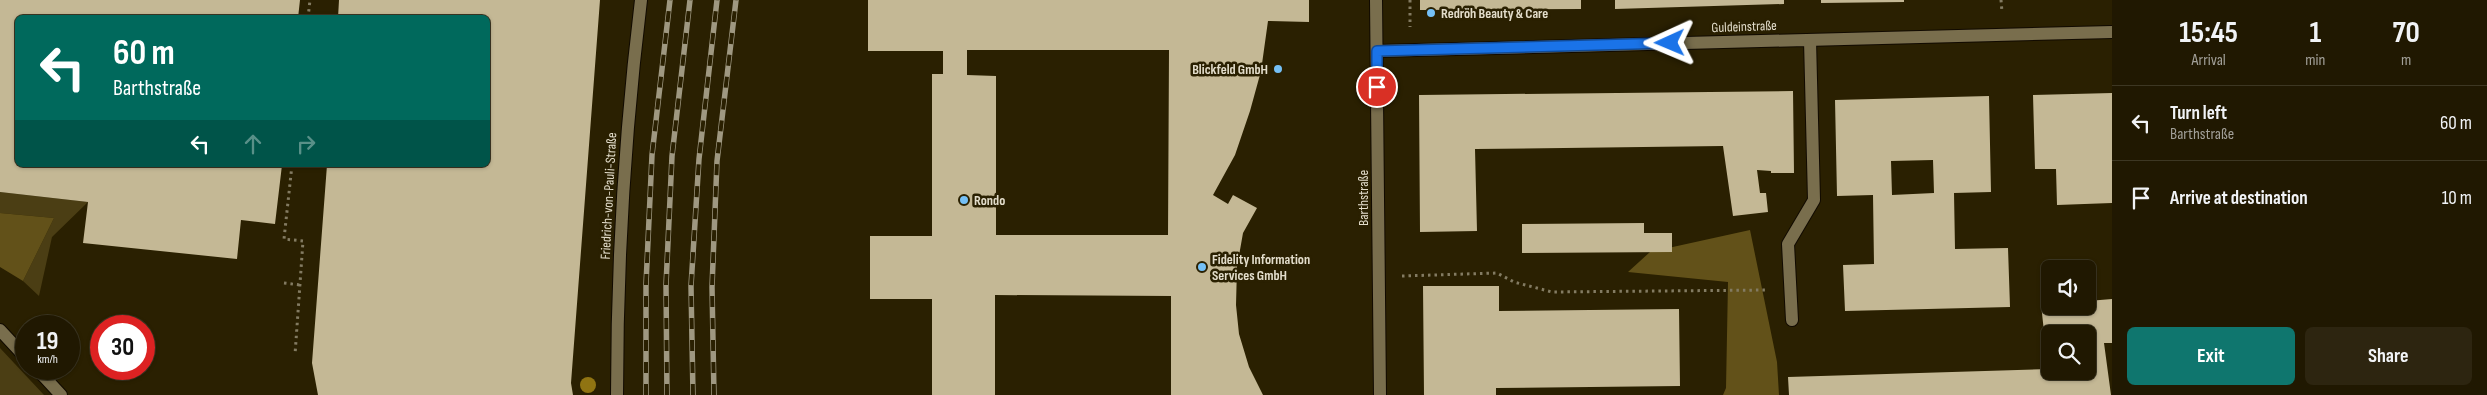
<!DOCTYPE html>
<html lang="en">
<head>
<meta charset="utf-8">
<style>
	body { margin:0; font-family:"Sofia Sans Condensed",sans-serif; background:#2d2510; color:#f1f3f6; height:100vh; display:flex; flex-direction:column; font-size:19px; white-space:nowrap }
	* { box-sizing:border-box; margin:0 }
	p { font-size:16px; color:#a2a099 }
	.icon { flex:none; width:28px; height:28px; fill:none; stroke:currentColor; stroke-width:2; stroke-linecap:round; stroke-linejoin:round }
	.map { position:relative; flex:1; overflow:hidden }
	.details { display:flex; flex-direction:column; background:#201801; width:375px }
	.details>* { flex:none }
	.banner { position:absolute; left:15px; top:15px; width:475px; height:152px; border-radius:8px; box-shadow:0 1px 4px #0004,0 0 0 1px #3d3723; background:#00695c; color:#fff; overflow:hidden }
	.fabs { position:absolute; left:2041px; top:260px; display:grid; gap:10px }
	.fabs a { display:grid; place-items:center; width:55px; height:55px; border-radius:8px; background:#201801; box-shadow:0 1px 4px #0004,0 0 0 1px #3d3723; font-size:25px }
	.speed { position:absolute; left:15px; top:315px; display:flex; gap:10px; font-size:25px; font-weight:700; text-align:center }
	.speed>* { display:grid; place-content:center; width:65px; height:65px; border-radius:50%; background:#201801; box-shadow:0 1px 4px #0004,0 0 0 1px #3d3723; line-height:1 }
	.speed small { font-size:12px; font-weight:400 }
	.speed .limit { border:8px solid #d22; background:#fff; color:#111 }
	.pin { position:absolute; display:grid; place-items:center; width:42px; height:42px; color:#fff; margin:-21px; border:2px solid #fff; border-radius:50%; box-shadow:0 1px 5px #0007 }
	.me { position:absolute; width:55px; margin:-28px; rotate:269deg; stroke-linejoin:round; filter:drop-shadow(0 0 4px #0008) }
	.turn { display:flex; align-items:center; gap:18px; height:105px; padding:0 15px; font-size:22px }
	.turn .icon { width:65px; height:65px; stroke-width:2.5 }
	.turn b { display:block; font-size:35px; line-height:42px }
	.lanes { display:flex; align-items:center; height:48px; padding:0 15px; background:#0003; justify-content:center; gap:25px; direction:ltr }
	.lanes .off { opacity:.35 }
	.eta { display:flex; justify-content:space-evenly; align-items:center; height:85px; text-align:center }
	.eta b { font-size:30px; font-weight:700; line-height:35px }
	.action { display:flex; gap:10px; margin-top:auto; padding:10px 15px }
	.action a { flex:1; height:58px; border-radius:8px; background:#0f766e; color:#fff; font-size:20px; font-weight:700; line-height:58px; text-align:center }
	.action a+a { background:#2d2510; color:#f1f3f6 }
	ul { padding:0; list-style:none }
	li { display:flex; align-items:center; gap:15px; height:75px; padding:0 15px; border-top:1px solid #3d3723 }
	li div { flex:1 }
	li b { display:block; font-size:19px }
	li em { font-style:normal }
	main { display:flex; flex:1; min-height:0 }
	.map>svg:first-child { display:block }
</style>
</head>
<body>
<main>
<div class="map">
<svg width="2112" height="395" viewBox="0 0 2112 395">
	<rect width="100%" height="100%" fill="#2a2001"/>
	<path fill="#4b3e14" d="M 0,192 L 88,202 L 52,237 L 39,296 L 23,281 L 54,218 L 0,213 Z
		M 0,348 L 44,395 L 0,395 Z"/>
	<path fill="#625119" d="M 0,213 L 54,218 L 23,281 L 0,267 Z
		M 1750,230 L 1777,362 L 1779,395 L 1723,395 L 1726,388 L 1728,282 L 1628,272 L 1650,252 Z"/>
	<path fill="#c4b895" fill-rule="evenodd" d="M 0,0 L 300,0 L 298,18 L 18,18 L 18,165 L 282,165 L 275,224 L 241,220 L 237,259 L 83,243 L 88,202 L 0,192 Z
		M 339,0 L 600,0 L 571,383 L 573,395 L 318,395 L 312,363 L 327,165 L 488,165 L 488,18 L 338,18 Z
		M 868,0 L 1309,0 L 1309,22 L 1268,21 L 1261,71 L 1250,111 L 1235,155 L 1213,195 L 1228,204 L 1233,195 L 1257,208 L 1243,233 L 1237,267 L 1236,305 L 1239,334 L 1249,367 L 1263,395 L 1171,395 L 1171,296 L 995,295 L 995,395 L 932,395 L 932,299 L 870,299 L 870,236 L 932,236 L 932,74 L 943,74 L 943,51 L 868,51 ZM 967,50 L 1169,50 L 1168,235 L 996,235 L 996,76 L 967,75 Z
		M 1420,0 L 1581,0 L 1581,9 L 1420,10 Z
		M 1615,0 L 1784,0 L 1784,4 L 1615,9 Z
		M 1821,0 L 1904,0 L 1904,2 L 1821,3 Z
		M 1793,91 L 1794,173 L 1771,173 L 1771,171 L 1757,170 L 1760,193 L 1766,193 L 1768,212 L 1733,216 L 1723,146 L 1475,149 L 1477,231 L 1420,232 L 1419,95 Z
		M 2112,93 L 2112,203 L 2057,205 L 2056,169 L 2035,169 L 2033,95 Z
		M 1989,96 L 1991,192 L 1954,193 L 1955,249 L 2008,248 L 2010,307 L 1845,311 L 1843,265 L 1874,264 L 1873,195 L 1837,196 L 1835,100 ZM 1933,160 L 1934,193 L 1892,195 L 1891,161 Z
		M 1644,223 L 1644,233 L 1672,233 L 1672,252 L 1522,253 L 1522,224 Z
		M 1423,286 L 1499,286 L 1499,311 L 1679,309 L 1680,386 L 1496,388 L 1496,395 L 1424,395 Z
		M 2112,299 L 2112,343 L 2104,343 L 2111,395 L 1789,395 L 1788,377 L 2048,369 L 2041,304 L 2088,306 L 2088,301 ZM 2050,334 L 2088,334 L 2088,371 L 2050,371 Z"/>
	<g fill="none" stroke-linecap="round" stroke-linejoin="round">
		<g stroke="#110a00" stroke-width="14">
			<path id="minor" d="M 1376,0 L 1380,395
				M 1377,51 L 2112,32
				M 1792,320 L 1788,244 L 1814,200 L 1810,40
				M 0,330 L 26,358
				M 37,369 L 61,395
				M 617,395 C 617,263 625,131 641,0"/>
		</g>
		<path stroke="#837b62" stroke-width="3" stroke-dasharray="2.5 4" stroke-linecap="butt" d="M 1410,0 L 1410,27
			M 2001,0 L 2002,12
			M 308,18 L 310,0
			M 292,165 L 284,239 L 303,241 L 295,355
			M 1402,276 L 1497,273 L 1514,282 L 1552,292 L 1767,290
			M 284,283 L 300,285"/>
		<use href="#minor" stroke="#796e4d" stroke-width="12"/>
		<g stroke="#9f9881" stroke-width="5.5">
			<path id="rail" d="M 646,395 L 646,284 L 652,155 L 670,0
				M 667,395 L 666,285 L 672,156 L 690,0
				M 693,395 L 691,286 L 699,159 L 717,0
				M 714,395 L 712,287 L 717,161 L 736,0"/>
		</g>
		<use href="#rail" stroke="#2a2001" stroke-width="4" stroke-dasharray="11" stroke-linecap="butt"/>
	</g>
	<circle fill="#907412" cx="588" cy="385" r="8"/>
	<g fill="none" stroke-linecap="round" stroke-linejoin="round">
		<g stroke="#114b97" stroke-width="12">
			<path id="route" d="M 1377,87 L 1377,51 L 1670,43"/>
		</g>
		<use href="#route" stroke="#1a73e8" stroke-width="9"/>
	</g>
	<g fill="#75c0f6" stroke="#2a2001" stroke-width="2">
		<circle cx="1431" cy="13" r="5"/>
		<circle cx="1278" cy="69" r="5"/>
		<circle cx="964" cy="200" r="5"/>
		<circle cx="1202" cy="267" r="5"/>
	</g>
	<g text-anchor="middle" stroke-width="5" stroke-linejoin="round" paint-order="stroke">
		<g font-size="14" font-weight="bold" fill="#e3ddcb" stroke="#2a2001" text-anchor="start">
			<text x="1441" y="18">Redröh Beauty &amp; Care</text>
			<text x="1268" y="74" text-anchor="end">Blickfeld GmbH</text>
			<text x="974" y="205">Rondo</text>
			<text x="1212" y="264">Fidelity Information<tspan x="1212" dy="16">Services GmbH</tspan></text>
		</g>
		<g font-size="14" fill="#e3ddcb" stroke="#2a2001">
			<text transform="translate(1744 26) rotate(-2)" y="5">Guldeinstraße</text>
			<text transform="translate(608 196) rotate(-87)" y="5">Friedrich-von-Pauli-Straße</text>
			<text transform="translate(1363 198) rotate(-90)" y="5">Barthstraße</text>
		</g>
	</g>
</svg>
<div class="fabs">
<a><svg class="icon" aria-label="sound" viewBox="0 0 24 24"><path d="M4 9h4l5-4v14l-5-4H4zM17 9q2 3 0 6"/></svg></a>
<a><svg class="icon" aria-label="search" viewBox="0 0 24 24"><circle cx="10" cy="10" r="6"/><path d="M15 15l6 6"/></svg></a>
</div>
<div class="speed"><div>19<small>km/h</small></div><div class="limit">30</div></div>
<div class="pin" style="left:1377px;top:87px;background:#d93025"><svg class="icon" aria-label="arrive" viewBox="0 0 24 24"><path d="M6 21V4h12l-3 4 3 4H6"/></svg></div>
<svg class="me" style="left:1670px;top:43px" viewBox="-20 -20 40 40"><path d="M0-17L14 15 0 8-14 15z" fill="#1a73e8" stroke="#fff" stroke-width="4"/></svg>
<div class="banner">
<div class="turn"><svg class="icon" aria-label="left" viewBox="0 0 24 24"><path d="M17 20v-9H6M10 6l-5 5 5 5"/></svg><div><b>60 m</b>Barthstraße</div></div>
<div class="lanes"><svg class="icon" aria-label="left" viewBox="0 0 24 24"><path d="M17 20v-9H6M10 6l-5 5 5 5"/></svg><svg class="icon off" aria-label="ahead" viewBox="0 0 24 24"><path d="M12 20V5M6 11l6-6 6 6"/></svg><svg class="icon off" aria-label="right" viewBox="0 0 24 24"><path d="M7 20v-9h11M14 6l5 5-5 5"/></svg></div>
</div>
</div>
<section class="details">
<div class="eta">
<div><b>15:45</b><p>Arrival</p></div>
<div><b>1</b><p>min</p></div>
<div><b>70</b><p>m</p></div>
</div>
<ul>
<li><svg class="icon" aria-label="left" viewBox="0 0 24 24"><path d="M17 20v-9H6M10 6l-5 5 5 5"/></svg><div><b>Turn left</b><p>Barthstraße</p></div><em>60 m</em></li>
<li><svg class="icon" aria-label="arrive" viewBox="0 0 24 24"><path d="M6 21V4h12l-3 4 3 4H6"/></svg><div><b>Arrive at destination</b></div><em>10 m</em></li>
</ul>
<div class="action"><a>Exit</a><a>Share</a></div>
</section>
</main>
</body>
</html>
